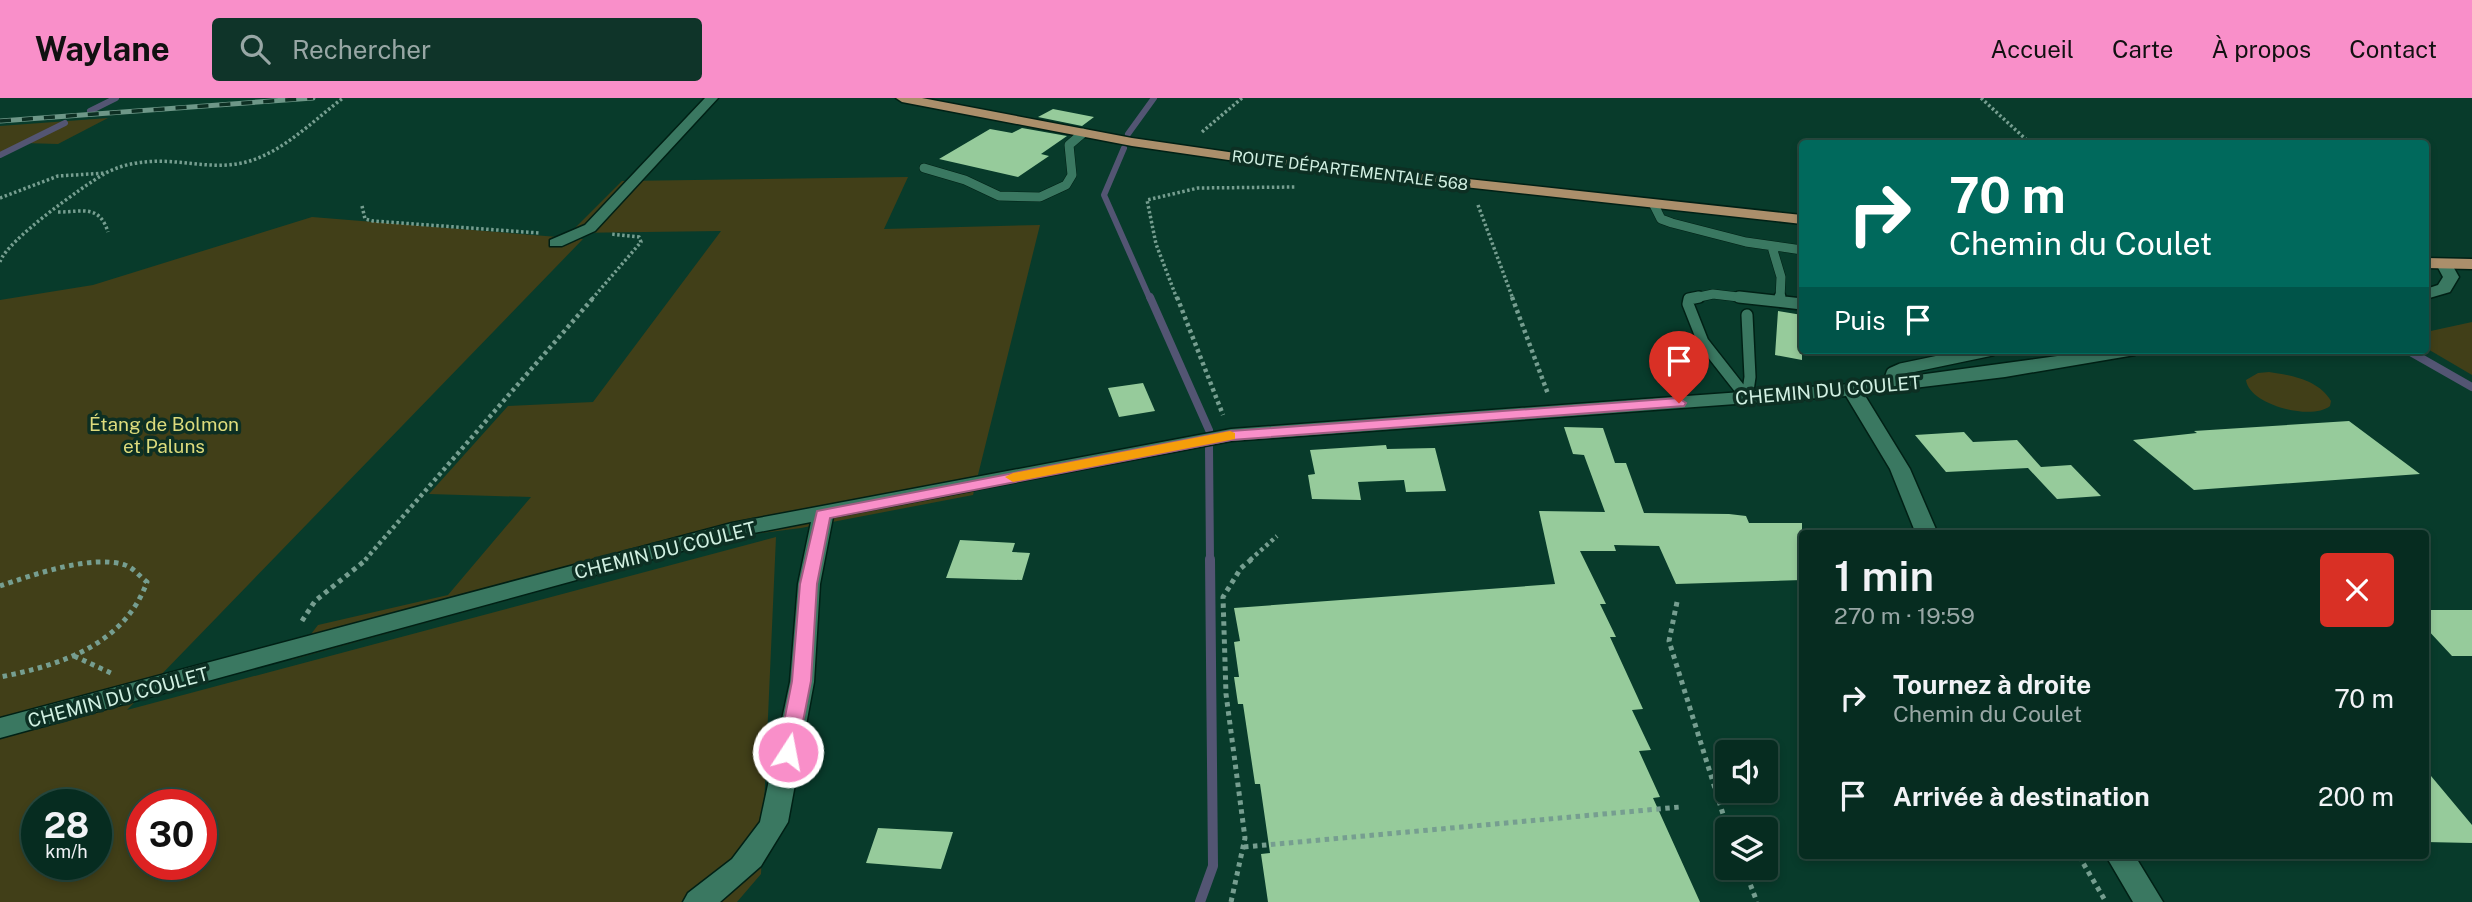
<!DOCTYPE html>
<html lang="fr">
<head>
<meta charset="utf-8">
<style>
	body { margin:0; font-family:"Public Sans",sans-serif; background:#0f3429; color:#f1f3f6; height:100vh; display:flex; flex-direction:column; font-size:26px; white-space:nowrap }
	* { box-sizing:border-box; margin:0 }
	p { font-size:23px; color:#98a7a5 }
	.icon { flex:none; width:38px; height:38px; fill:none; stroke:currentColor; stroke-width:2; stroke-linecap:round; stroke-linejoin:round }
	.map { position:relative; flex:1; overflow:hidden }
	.sheet { position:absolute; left:1799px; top:432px; width:630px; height:329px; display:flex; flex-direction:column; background:#062c20; border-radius:7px; box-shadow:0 4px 10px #0003,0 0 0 2px #27483e }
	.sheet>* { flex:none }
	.banner { position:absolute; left:1799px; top:42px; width:630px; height:214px; border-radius:7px; box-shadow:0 4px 10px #0003,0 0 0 2px #27483e; background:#00695c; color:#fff; overflow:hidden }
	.buttons { position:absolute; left:1715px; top:642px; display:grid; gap:14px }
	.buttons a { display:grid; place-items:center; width:63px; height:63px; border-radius:7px; background:#062c20; box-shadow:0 4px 10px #0003,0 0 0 2px #27483e; font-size:35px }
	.speed { position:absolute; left:21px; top:691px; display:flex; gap:14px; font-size:35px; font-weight:700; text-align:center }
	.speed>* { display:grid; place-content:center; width:91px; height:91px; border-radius:50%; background:#062c20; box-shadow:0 4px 10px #0003,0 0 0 2px #27483e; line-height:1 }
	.speed small { font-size:18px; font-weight:400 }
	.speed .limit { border:10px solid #d22; background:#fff; color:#111 }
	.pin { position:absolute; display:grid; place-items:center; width:60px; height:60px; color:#fff; margin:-72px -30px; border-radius:50% 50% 50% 0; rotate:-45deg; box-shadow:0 0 7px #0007 }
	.pin .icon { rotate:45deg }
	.me { position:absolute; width:77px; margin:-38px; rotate:11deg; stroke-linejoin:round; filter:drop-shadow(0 0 5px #0008) }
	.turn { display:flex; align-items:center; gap:24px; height:147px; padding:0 35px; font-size:32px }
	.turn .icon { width:91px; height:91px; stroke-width:2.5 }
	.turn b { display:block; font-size:49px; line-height:60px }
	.then { display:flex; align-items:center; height:66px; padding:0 35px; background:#0003; gap:14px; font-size:26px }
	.round { display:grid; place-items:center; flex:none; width:74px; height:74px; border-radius:7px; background:#0f3429 }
	.overview { display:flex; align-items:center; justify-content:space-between; height:119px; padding:0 35px }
	h1 { font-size:42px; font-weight:600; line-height:52px }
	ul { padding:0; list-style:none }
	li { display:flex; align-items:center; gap:21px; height:98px; padding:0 35px }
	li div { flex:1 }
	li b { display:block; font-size:26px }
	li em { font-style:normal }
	header { display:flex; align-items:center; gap:42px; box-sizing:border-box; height:98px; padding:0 35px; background:#f98fc9; color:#111 }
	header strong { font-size:33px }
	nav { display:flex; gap:38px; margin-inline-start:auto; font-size:24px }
	.search { width:490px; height:63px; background:#0f3429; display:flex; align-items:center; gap:18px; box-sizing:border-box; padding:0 24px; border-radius:7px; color:#98a7a5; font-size:26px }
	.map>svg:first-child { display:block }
</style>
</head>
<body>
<header>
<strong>Waylane</strong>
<div class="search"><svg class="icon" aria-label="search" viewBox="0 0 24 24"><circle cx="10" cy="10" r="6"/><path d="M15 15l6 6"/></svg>Rechercher</div>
<nav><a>Accueil</a><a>Carte</a><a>À propos</a><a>Contact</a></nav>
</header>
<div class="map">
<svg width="2472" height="804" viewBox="0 0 2472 804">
	<rect width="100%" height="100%" fill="#083b2b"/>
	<path fill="#413f18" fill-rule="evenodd" d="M 108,20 L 58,46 L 23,45 L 0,58 L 0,28 Z
		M 908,79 L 884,131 L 1040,127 L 973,397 L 801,430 L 738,438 L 291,562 L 318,527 L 448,497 L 531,399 L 429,396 L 508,308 L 593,304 L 721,133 L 570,135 L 622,83 Z
		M 312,119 L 583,141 L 127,612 L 776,439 L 761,776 L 737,804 L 0,804 L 0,202 L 93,187 ZM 37,707 L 96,707 L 96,766 L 37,766 ZM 142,707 L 201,707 L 201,766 L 142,766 Z
		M 2472,224 L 2472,277 L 2426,250 L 2426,234 Z
		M 2269,274 C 2291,277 2319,282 2331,303 L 2330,308 C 2312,323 2249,307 2246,282 L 2258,275 Z"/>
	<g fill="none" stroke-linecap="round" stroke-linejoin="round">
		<path stroke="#535573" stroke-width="6" d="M 90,13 L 116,0
			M 1128,36 L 1154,0
			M 1124,50 L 1104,97 L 1150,201
			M 0,57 L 65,25"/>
		<path stroke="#535573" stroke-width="8" d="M 1150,199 L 1209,332
			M 2407,252 L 2472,289
			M 1209,349 L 1210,462"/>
		<path stroke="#535573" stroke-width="10" d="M 1200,804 L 1213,768 L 1210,461"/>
	</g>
	<path fill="#96cb9b" d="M 1053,11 L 1094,19 L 1082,28 L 1038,19 Z
		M 1022,30 L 1067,38 L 1041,56 L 1049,58 L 1018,79 L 939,61 L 990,31 L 1012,35 Z
		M 1778,213 L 1802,217 L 1802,262 L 1775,257 Z
		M 1143,285 L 1155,313 L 1119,319 L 1108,290 Z
		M 2349,323 L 2420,376 L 2194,392 L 2133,342 L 2197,335 L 2194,333 Z
		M 1564,329 L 1603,330 L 1615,365 L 1626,365 L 1644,415 L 1729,416 L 1746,418 L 1749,425 L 1802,425 L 1802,482 L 1676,486 L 1659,448 L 1614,447 L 1616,453 L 1580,453 L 1606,506 L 1600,506 L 1616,539 L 1610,539 L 1643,611 L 1632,612 L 1651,652 L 1639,653 L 1660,699 L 1653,700 L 1700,804 L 1268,804 L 1261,756 L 1270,755 L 1260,686 L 1255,686 L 1243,606 L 1238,606 L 1234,579 L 1239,579 L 1234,544 L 1240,543 L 1234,510 L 1555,486 L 1539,413 L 1605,414 L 1584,357 L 1573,356 Z
		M 1964,334 L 1973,344 L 2017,342 L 2041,369 L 2071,367 L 2101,398 L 2057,401 L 2028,370 L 1946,374 L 1915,337 Z
		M 1386,347 L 1387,351 L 1435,350 L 1446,393 L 1406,394 L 1404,382 L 1358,384 L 1361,402 L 1312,401 L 1308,377 L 1315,376 L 1310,352 Z
		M 960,442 L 1015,445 L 1012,454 L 1030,455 L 1022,482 L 946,480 Z
		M 2426,512 L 2472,512 L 2472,558 L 2452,558 L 2426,530 Z
		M 2426,672 L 2472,727 L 2472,745 L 2426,744 Z
		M 878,730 L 953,734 L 941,771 L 866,765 Z"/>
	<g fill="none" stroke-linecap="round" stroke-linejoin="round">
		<g stroke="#002015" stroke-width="10">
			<path id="lane-far1" d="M 924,70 L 965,82 L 999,98 L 1040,99 L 1066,87 L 1072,77 L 1069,47 L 1083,35
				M 1654,107 L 1661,121 L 1672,125 L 1746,144 L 1802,152
				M 1772,149 L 1781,179 L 1780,201
				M 1690,201 L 1713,196 L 1755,201"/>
		</g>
		<g stroke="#002015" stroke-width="14">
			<path id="lane" d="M 1699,199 L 1689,201 L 1688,206 L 1703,244 L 1747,300 L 1750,279 L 1747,217
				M 1739,199 L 1802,206
				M 1780,202 L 1780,199
				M 1895,287 L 1890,281 L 1892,275 L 1901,271 L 1992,252"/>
		</g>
		<g stroke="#002015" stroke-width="3">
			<path id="street" d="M 705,0 L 718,0 L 595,133 L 562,148 L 550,148 L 550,142 L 585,127 Z
				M 2444,161 L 2450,163 L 2459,179 L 2450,194 L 2426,201 L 2426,191 L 2438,187 L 2443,179 L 2436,166 Z
				M 2101,252 L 2144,252 L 2135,257 L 2005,279 L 1864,296 L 1910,371 L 1938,436 L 1916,436 L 1890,371 L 1846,298 L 1231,343 L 833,419 L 820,486 L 814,584 L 788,724 L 761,768 L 720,804 L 683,804 L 688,795 L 732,761 L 760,724 L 790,584 L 798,486 L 811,424 L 733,439 L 0,640 L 0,620 L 732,425 L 1231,331 L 1852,286 Z
				M 2106,758 L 2135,758 L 2163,804 L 2133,804 Z"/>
		</g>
		<g stroke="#002015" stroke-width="3">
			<path id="primary" d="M 896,0 L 922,0 L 1132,40 L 1263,59 L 1802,117 L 1802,126 L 1263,67 L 1132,48 L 902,4 Z
				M 2426,160 L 2472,161 L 2472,171 L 2426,170 Z"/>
		</g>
		<path stroke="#769e90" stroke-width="3.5" stroke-dasharray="2.5 2.5" stroke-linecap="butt" d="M 1981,0 L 2031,46
			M 1202,34 L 1242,0
			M 0,100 L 58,78 L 106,75
			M 1478,107 L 1513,201
			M 362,108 L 365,121 L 373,123 L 539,135
			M 58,114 C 83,114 99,106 108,134
			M 0,164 C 6,143 82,89 104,76 C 116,69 132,65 145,64 C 178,60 212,73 246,64 C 282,55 314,22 343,0
			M 592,201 L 641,144 L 639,139 L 611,136
			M 1177,201 L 1156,146 L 1147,102 L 1198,90 L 1296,89"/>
		<path stroke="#769e90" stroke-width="4.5" stroke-dasharray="3.5 3.5" stroke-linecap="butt" d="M 1177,199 L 1223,317
			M 1512,199 L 1548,296
			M 365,462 L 594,199
			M 1250,462 L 1277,438"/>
		<path stroke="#769e90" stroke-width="5" stroke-dasharray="4.5 4.5" stroke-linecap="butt" d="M 0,488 C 32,477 92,456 125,467 C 134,470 140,479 147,484 C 124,547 61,567 0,579
			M 1677,504 L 1669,543 L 1728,732
			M 302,523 L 315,503 L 367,461
			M 74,558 L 111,575
			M 1244,749 L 1680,709
			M 2079,758 L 2106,804
			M 1744,770 L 1757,804
			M 1231,804 L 1245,740 L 1226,596 L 1223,499 L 1241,470 L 1252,461"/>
		<use href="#lane-far1" stroke="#3a7861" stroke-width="9"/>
		<use href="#lane" stroke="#3a7861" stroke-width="11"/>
		<use href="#street" fill="#3a7861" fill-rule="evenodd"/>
		<use href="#primary" fill="#ab8f6b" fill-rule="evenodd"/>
		<g stroke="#6e9788" stroke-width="5">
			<path id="rail" d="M 0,23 L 313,0"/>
		</g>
		<use href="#rail" stroke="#0d2f23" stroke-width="3.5" stroke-dasharray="11" stroke-linecap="butt"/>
	</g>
	<path fill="#f98fc9" stroke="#a25d83" stroke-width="2" d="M 1679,300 L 1686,305 L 1684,308 L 1231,342 L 830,420 L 817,486 L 811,583 L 797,654 L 794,659 L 781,659 L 778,654 L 792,583 L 800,486 L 817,413 L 1231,333 Z"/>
	<path fill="#f59e0b" d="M 1230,333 L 1235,335 L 1235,341 L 1013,384 L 1005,379 L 1013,375 Z"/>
	<g text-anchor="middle" stroke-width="7" stroke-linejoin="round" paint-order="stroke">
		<g font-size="16" fill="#d1f0e2" stroke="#0d2f23">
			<text transform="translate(1350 72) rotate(7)" y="6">ROUTE DÉPARTEMENTALE 568</text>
		</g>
		<g font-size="19" fill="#d1f0e2" stroke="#0d2f23">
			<text transform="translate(1828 292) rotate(-5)" y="7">CHEMIN DU COULET</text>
			<text transform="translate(665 452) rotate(-14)" y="7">CHEMIN DU COULET</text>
			<text transform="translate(118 599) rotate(-15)" y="7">CHEMIN DU COULET</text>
		</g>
		<g font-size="19" fill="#dddb7c" stroke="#0d2f23">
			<text x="164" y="333">Étang de Bolmon<tspan x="164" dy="22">et Paluns</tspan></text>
		</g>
	</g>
</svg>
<div class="buttons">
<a><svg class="icon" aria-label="sound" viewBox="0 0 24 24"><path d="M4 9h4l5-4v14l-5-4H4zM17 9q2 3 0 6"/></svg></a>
<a><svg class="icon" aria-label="layers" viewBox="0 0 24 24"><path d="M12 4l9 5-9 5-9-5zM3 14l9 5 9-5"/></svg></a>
</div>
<div class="speed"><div>28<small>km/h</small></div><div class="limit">30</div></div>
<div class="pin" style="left:1679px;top:305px;background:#d93025"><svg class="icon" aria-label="arrive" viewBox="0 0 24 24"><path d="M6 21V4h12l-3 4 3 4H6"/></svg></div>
<svg class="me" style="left:788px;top:654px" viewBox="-20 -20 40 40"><circle r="17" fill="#f98fc9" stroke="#fff" stroke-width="3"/><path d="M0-11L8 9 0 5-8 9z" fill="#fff"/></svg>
<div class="banner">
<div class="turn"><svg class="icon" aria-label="right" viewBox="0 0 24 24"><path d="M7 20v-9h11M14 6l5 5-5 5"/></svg><div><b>70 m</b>Chemin du Coulet</div></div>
<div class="then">Puis<svg class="icon" aria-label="arrive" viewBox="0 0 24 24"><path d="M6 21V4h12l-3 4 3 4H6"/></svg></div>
</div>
<section class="sheet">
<div class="overview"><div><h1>1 min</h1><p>270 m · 19:59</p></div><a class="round" style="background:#d93025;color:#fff"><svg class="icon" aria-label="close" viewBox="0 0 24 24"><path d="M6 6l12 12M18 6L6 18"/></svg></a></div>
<ul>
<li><svg class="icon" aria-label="right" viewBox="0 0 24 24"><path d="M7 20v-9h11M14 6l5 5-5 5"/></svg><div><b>Tournez à droite</b><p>Chemin du Coulet</p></div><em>70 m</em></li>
<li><svg class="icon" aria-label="arrive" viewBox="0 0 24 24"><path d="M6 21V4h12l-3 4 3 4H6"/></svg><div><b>Arrivée à destination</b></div><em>200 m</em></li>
</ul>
</section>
</div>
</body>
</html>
